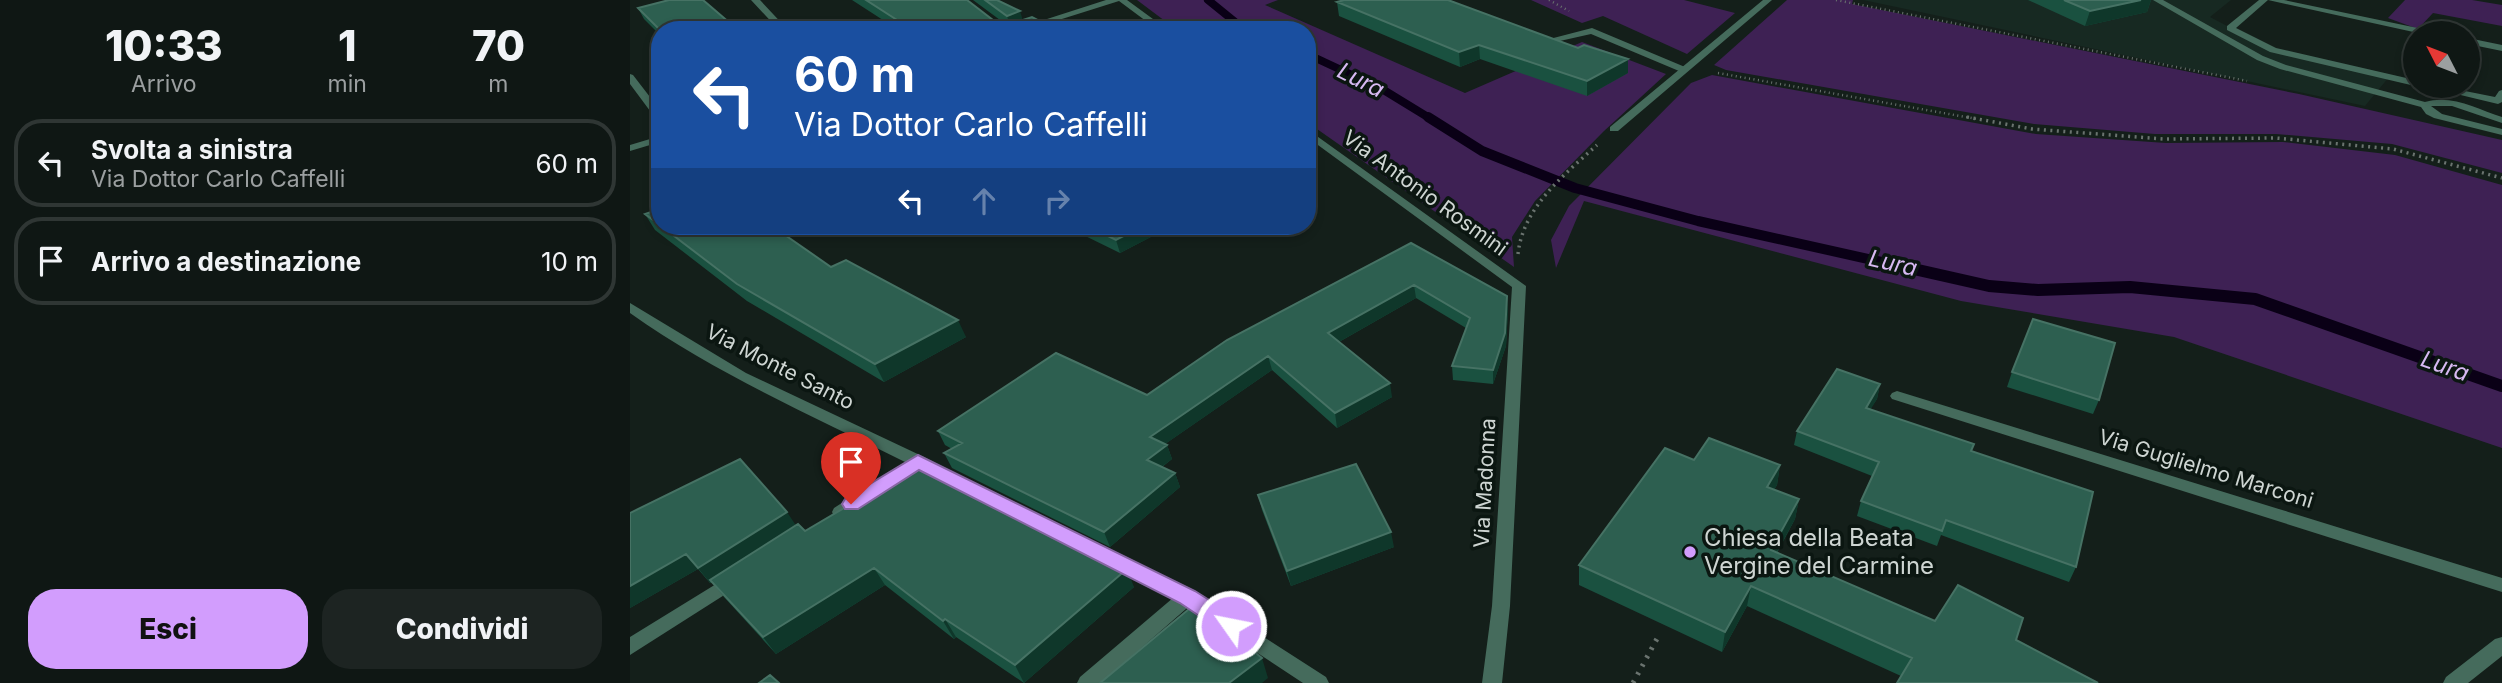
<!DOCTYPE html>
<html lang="it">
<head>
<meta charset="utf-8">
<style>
	body { margin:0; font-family:Inter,sans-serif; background:#1d2422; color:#f1f3f6; height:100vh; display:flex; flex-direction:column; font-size:26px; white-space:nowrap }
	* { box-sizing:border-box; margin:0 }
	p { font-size:23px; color:#9b9fa0 }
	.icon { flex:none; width:38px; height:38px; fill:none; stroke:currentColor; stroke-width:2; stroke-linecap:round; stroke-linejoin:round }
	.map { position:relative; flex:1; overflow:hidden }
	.details { display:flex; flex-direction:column; background:#0f1714; width:630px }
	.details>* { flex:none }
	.top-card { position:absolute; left:21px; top:21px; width:665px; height:214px; border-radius:28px; box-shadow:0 4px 10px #0003,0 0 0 2px #2f3634; background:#1a4fa0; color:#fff; overflow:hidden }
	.needle { width:46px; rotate:312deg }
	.controls { position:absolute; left:1773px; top:21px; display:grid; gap:14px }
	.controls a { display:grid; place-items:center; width:77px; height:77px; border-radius:50%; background:#0f1714; box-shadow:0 4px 10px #0003,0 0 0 2px #2f3634; font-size:35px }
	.pin { position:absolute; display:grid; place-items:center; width:60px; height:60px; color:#fff; margin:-72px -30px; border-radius:50% 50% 50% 0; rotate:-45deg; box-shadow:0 0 7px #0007 }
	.pin .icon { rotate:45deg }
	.me { position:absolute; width:77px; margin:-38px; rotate:303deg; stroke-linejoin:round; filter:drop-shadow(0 0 5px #0008) }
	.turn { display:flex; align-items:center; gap:24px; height:147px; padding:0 28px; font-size:32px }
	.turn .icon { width:91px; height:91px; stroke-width:2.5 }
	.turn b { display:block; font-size:49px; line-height:60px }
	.lanes { display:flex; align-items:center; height:66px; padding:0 28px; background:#0003; justify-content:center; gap:35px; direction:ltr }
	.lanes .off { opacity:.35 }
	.eta { display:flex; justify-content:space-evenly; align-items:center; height:119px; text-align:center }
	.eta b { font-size:42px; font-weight:800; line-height:49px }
	.primary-button { display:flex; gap:14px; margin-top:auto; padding:14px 28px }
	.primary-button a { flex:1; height:80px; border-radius:28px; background:#d29dfd; color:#111; font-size:28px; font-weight:800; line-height:80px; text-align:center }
	.primary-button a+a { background:#1d2422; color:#f1f3f6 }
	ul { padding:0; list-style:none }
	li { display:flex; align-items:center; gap:21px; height:88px; margin:0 14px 10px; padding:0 14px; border:4px solid #2f3634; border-radius:28px }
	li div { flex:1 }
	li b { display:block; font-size:26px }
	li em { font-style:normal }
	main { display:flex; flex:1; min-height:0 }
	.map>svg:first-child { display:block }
</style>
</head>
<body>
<main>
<section class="details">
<div class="eta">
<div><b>10:33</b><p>Arrivo</p></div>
<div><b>1</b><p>min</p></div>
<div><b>70</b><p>m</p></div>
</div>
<ul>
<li><svg class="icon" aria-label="left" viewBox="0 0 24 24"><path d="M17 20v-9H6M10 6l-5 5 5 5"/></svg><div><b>Svolta a sinistra</b><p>Via Dottor Carlo Caffelli</p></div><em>60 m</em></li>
<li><svg class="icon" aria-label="arrive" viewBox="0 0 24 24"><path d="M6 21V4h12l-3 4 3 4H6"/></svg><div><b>Arrivo a destinazione</b></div><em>10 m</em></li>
</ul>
<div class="primary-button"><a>Esci</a><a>Condividi</a></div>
</section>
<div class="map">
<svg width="1872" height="683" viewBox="0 0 1872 683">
	<rect width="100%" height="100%" fill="#141f1a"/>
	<path fill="#172922" d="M 1233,0 L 1601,0 L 1580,17 L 1643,50 L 1759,77 L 1735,106 Z"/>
	<path fill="#3e2154" d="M 507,0 L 648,0 L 635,5 L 835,93 L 952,42 L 1036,74 L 974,131 L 905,201 L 882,237 L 884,267 L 677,122 L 677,30 L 547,30 Z
		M 901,0 L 1054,0 L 1105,13 L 1057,54 L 973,16 L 952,23 Z
		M 1157,0 L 1223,0 L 1222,4 L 1669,94 L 1872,140 L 1872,173 L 1762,144 L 1646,134 L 1525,134 L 1404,124 L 1096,70 L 1084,65 Z
		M 1775,0 L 1842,0 L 1872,5 L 1872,26 L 1803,13 L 1788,29 L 1758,18 Z
		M 1082,75 L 1406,134 L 1536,143 L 1653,142 L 1765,155 L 1872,185 L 1872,448 L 1544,337 L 1331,301 L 954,201 L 926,268 L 921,240 L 939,206 L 1061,83 Z"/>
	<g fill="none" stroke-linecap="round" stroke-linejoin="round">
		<path stroke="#0a0016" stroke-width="8" d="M 578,0 L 615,30
			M 677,54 L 752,89 L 801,119"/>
		<path stroke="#0a0016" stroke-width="10" d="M 798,117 L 852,151 L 945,188 L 1068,221 L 1274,267"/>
		<path stroke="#0a0016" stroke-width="12" d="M 1266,265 L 1359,286 L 1408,290 L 1500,287 L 1625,299 L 1872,386"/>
		<path stroke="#6a736f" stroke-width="2.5" stroke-dasharray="1 3.5" stroke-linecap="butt" d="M 919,0 L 939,11
			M 1206,0 L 1617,81
			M 1088,73 L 1347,119"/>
		<path stroke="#6a736f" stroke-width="3.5" stroke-dasharray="2 4.5" stroke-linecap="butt" d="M 1337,117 L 1402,129 L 1533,139 L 1646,138 L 1763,149 L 1872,178
			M 888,254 C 893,207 934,175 967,145"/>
		<path stroke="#6a736f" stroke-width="5" stroke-dasharray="2.5 7" stroke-linecap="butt" d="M 1003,683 L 1029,635"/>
		<path fill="#456b5c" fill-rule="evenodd" d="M 121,0 L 130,0 L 158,30 L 149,30 Z
			M 1523,0 L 1533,0 L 1633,56 L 1656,65 L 1795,102 C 1822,94 1847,109 1872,117 L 1872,123 L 1822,106 L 1801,106 L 1812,114 L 1872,129 L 1872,135 L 1804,118 L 1796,114 L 1791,107 L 1650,69 L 1627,60 Z
			M 962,28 L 1055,67 L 1057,69 L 1049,71 L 961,34 L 912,45 L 908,42 Z
			M 0,74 L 3,75 L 30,110 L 30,120 L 26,119 L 0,84 Z
			M 557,590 L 564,592 L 566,597 L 564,602 L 471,683 L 447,683 L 450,677 L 550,592 Z"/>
		<path fill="#456b5c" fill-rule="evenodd" d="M 1629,0 L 1654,0 L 1802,31 L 1803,33 L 1788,33 L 1638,0 L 1606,28 L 1646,48 L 1785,80 L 1785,86 L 1640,52 L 1597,30 L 1597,26 Z
			M 1838,38 L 1872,45 L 1872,51 L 1838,44 Z
			M 1793,86 L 1810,86 L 1865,97 L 1869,91 L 1872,90 L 1872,102 L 1868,104 Z"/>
		<path fill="#456b5c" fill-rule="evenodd" d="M 476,0 L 497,0 L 538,30 L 528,30 L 489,1 L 397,30 L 383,30 Z
			M 1133,0 L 1142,0 L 988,131 L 980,131 L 980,127 Z
			M 677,129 L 896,286 L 880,606 L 872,683 L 852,683 L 862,606 L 882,287 L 677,137 Z
			M 30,136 L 30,142 L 0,151 L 0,145 Z
			M 0,303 L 116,373 L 294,457 L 313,467 L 315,471 L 313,475 L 307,477 L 288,469 L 216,516 L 210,518 L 204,516 L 202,512 L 204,508 L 275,462 C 181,415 86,374 0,313 Z
			M 1267,391 L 1872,578 L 1872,592 L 1262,399 L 1260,396 L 1262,393 Z
			M 444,533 L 564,592 L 696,677 L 699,683 L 673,683 L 550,602 L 438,545 L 435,540 L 438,535 Z
			M 104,573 L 110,575 L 113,580 L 110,585 L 0,655 L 0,637 Z
			M 1872,637 L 1872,656 L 1838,683 L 1813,683 L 1816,677 L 1865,639 Z"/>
	</g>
	<path fill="#1a5140" d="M 222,0 L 337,0 L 363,20 L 370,20 L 343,0 L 367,0 L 393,20 L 427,30 L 256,22 Z
		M 1398,0 L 1521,0 L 1517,12 L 1455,26 Z
		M 707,2 L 998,73 L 957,96 L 850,59 L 830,67 L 709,16 Z
		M 8,8 L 30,30 L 30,35 L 14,19 Z
		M 30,209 L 30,226 L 142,226 L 201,267 L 336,337 L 254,382 L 117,301 L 25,230 L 15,214 Z
		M 441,226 L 542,226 L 490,253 L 443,230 Z
		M 781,243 L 878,309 L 876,346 L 863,384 L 823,380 L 822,366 L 836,328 L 786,298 L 709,342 L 762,397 L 707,428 L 642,370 L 535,444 L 537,445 L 542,459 L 532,467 L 545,473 L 550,487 L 480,547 L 322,468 L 314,453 L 322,449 L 315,445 L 308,431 L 517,395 Z
		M 1382,372 L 1469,400 L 1463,414 L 1377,387 Z
		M 1250,384 L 1247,399 L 1240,409 L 1342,451 L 1446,567 L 1439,582 L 1311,535 L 1307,546 L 1227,516 L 1231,501 L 1242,476 L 1164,445 L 1167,431 Z
		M 1064,460 L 1150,465 L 1147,485 L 1144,490 L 1169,499 L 1165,519 L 1147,553 L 1305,621 L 1271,676 L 1117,606 L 1092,652 L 949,585 L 949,565 Z
		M 628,495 L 764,547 L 661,586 L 632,510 Z
		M 0,513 L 166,525 L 175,531 L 458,547 L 504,587 L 394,683 L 326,637 L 324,639 L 255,585 L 146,654 L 94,597 L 82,582 L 80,583 L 68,569 L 0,608 Z"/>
	<path fill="#0f372a" d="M 1511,0 L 1521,0 L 1517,12 L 1455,26 L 1460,11 Z
		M 390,11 L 394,24 L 381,29 L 377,16 Z
		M 849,45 L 850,59 L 830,67 L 829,52 Z
		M 998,59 L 998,73 L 957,96 L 957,81 Z
		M 513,226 L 542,226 L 490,253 L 486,240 Z
		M 784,285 L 786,298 L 700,347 L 698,333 Z
		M 877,296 L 878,309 L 876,346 L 863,384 L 863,370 Z
		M 328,320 L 336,337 L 254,382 L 245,364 Z
		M 638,356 L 642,370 L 525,451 L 520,437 Z
		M 760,383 L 762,397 L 707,428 L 705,413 Z
		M 1250,384 L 1247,399 L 1233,422 L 1236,408 Z
		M 537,445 L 542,459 L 522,474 L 517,460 Z
		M 1150,465 L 1147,485 L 1134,507 L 1137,487 Z
		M 545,473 L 550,487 L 480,547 L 474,532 Z
		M 1169,499 L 1165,519 L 1137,570 L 1141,550 Z
		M 157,512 L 167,527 L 80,583 L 68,568 Z
		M 761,532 L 764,547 L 661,586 L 657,571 Z
		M 56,554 L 68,569 L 0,608 L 0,586 Z
		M 244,568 L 255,585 L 146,654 L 133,637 Z
		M 497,569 L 504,587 L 394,683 L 385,665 Z
		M 1121,586 L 1117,606 L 1092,652 L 1095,632 Z
		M 315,619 L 326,637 L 324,639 L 313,621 Z
		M 632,658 L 638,678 L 632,683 L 599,683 Z"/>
	<path fill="#2d5f50" stroke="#467264" stroke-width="2" d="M 39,0 L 73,0 L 108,30 L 30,30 L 8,8 Z
		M 236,0 L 337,0 L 363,20 L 393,20 L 402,17 L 427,30 L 226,30 L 267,20 Z
		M 355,0 L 367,0 L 390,11 L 377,16 Z
		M 714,0 L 818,0 L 948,48 L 954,45 L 998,59 L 957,81 L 849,45 L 829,52 L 707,2 Z
		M 1434,0 L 1511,0 L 1460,11 Z
		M 30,209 L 30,225 L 15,214 Z
		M 31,226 L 142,226 L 201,267 L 216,260 L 328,320 L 245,364 L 107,284 Z
		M 457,226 L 513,226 L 486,240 Z
		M 781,243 L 877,296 L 875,333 L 863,370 L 822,366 L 840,318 L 784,285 L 698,333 L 760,383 L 705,413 L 638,356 L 520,437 L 537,445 L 517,460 L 545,473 L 474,532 L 314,453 L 332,443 L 308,431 L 426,353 L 517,395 L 597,340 Z
		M 1403,319 L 1485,343 L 1469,400 L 1382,372 Z
		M 1207,369 L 1250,384 L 1236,408 L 1344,444 L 1341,451 L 1463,492 L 1446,567 L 1316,520 L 1312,531 L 1231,501 L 1249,462 L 1167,431 Z
		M 1079,438 L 1150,465 L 1137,487 L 1169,499 L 1141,550 L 1305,621 L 1328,585 L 1393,618 L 1386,640 L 1468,683 L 1267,683 L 1282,658 L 1121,586 L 1095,632 L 949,565 L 1035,448 L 1064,460 Z
		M 110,459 L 157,512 L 68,568 L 56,554 L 0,586 L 0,513 Z
		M 294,461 L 456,543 L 451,547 L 456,546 L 497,569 L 385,665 L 315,619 L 313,621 L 244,568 L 133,637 L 80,580 L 168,524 L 175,531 Z
		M 726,464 L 761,532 L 657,571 L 628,495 Z
		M 565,604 L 632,658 L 599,683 L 470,683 Z
		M 140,675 L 149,683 L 129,683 Z"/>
	<path fill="#d29dfd" stroke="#8866a4" stroke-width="2" d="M 288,455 L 565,591 L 609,619 L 612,626 L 609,632 L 601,635 L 593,632 L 550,603 L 289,470 L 228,509 L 215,509 L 212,504 L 215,499 Z"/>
	<circle fill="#d29dfd" stroke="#0b1611" stroke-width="2.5" cx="1060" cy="552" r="7"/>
	<g text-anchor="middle" stroke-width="7" stroke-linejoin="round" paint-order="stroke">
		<g font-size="21" fill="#ced5d2" stroke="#0b1611">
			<text transform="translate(795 193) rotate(36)" y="7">Via Antonio Rosmini</text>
			<text transform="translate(150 367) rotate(27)" y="7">Via Monte Santo</text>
			<text transform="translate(1576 469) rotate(17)" y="7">Via Guglielmo Marconi</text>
			<text transform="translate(855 483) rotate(-87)" y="7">Via Madonna</text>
		</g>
		<g font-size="23" font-style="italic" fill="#d7b9f2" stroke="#0b1611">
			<text transform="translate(731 80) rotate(27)" y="8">Lura</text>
			<text transform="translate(1263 263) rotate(13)" y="8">Lura</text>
			<text transform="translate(1815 366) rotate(19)" y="8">Lura</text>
		</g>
		<g font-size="24" fill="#ced5d2" stroke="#0b1611" text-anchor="start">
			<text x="1074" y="546">Chiesa della Beata<tspan x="1074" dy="28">Vergine del Carmine</tspan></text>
		</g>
	</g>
</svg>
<div class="controls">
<a><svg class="needle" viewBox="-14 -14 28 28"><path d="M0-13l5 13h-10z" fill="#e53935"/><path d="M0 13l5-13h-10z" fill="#9b9fa0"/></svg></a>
</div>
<div class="pin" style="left:221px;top:504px;background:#d93025"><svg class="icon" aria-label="arrive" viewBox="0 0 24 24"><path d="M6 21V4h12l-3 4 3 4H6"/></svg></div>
<svg class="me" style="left:601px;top:626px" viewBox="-20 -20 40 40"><circle r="17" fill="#d29dfd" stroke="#fff" stroke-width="3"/><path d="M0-11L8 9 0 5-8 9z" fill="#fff"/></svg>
<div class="top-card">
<div class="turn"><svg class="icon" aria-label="left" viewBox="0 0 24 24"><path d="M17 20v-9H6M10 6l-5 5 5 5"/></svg><div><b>60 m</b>Via Dottor Carlo Caffelli</div></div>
<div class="lanes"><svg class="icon" aria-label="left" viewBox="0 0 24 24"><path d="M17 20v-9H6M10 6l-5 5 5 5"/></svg><svg class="icon off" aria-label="ahead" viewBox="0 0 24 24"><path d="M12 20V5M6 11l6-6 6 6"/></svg><svg class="icon off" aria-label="right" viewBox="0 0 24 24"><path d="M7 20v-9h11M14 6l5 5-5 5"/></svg></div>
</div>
</div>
</main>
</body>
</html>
